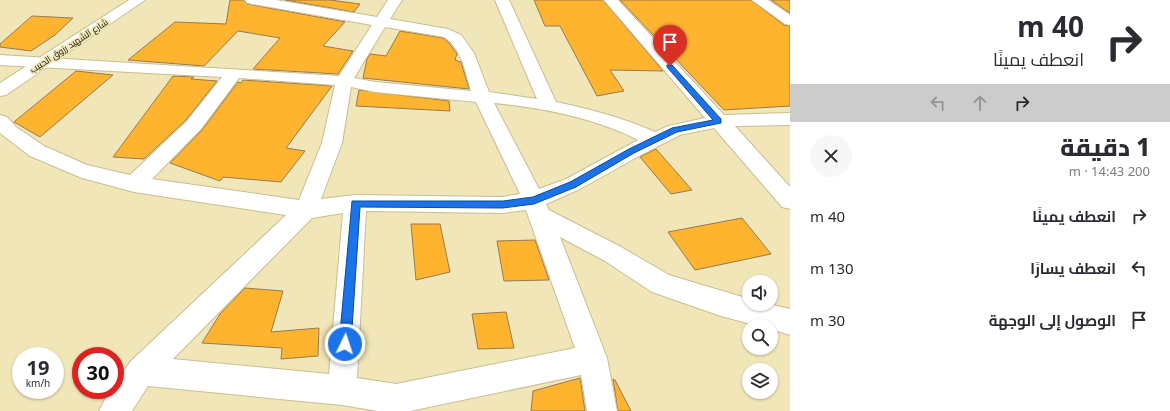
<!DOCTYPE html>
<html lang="ar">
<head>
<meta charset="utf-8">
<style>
	body { margin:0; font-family:"Noto Sans",Cairo,sans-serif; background:#f7f7f7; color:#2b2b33; direction:rtl; height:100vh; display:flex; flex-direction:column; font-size:15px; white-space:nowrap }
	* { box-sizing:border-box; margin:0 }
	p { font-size:13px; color:#7c7c81 }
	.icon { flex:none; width:22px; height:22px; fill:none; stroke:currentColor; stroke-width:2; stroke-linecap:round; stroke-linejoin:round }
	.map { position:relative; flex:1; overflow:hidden; direction:ltr }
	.panel { display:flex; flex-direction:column; background:#fff; width:380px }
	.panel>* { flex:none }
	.banner { background:#fff; color:#2b2b33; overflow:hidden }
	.buttons { position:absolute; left:742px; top:275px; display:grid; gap:8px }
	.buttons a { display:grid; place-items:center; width:36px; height:36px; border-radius:50%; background:#fff; box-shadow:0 1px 3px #0004; font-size:20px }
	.speed { position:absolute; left:12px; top:347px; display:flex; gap:8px; font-size:20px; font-weight:700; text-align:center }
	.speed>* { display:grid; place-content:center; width:52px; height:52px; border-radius:50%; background:#fff; box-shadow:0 1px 3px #0004; line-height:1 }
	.speed small { font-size:10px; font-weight:400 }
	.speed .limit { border:6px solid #d22; background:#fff; color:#111 }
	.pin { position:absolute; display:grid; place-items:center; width:34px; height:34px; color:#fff; margin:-41px -17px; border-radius:50% 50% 50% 0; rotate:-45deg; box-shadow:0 0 4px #0007 }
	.pin .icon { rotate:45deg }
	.me { position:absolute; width:44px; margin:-22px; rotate:4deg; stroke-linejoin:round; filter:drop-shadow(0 0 3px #0008) }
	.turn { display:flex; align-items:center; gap:14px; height:84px; padding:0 20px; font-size:18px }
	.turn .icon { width:52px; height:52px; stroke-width:2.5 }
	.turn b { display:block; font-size:28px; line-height:34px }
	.lanes { display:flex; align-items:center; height:38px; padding:0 20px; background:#0003; justify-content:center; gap:20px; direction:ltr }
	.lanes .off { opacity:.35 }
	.round { display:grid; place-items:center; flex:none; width:42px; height:42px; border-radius:21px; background:#f7f7f7 }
	.headline { display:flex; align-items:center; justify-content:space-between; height:68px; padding:0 20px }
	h1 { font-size:24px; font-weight:800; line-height:30px }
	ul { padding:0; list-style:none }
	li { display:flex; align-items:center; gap:12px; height:52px; padding:0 20px }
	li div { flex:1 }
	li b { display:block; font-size:15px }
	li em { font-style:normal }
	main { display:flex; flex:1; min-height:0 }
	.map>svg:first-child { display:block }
</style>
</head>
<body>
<main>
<section class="panel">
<div class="banner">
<div class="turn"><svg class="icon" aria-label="right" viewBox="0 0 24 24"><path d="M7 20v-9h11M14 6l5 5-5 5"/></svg><div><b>40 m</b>انعطف يمينًا</div></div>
<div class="lanes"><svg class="icon off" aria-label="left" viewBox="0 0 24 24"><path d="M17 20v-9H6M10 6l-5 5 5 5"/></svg><svg class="icon off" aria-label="ahead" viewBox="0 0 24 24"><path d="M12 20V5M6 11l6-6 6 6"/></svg><svg class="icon" aria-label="right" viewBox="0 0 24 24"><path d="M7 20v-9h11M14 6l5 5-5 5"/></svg></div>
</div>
<div class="headline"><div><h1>1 دقيقة</h1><p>200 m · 14:43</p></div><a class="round"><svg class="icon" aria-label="close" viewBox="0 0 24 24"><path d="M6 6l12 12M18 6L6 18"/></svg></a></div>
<ul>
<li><svg class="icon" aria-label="right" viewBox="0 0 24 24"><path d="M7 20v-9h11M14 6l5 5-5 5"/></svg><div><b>انعطف يمينًا</b></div><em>40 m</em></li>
<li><svg class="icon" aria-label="left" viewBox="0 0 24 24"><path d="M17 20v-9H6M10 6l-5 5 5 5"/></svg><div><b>انعطف يسارًا</b></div><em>130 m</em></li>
<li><svg class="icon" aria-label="arrive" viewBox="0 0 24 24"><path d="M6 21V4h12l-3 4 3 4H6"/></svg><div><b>الوصول إلى الوجهة</b></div><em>30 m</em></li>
</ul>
</section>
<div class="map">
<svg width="790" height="411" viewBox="0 0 790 411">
	<rect width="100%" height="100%" fill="#f1e6b8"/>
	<path fill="#feb42f" stroke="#947a55" d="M 230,0 L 244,0 L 247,4 L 345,22 L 323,46 L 353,51 L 338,74 L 253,69 L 280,38 L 238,31 L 204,66 L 128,60 L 175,22 L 226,24 Z
		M 285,0 L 330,0 L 360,4 L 354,12 Z
		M 534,0 L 603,0 L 663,71 L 610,70 L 624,91 L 597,96 L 560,26 L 545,26 Z
		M 620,0 L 751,0 L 784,25 L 790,26 L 790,106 L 724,110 Z
		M 771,0 L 790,0 L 790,13 Z
		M 32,16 L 73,18 L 55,35 L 31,51 L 0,47 L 0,44 Z
		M 400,31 L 443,38 L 449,43 L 457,54 L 455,60 L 461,62 L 469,89 L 363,78 L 367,59 L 370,54 L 386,56 Z
		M 76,71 L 113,75 L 40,137 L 14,122 Z
		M 173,76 L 194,77 L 191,79 L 217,81 L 186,120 L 144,159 L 113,157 Z
		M 243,80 L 332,86 L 286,148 L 305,151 L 281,182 L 223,177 L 220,181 L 170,163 L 202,130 L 238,82 L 241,83 Z
		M 359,90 L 449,101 L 450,111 L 356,106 Z
		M 656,149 L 692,190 L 671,194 L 640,157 Z
		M 742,218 L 771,254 L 695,270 L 668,232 Z
		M 411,224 L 440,224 L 450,272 L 416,280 Z
		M 535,240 L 549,280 L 504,281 L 497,241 Z
		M 245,288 L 283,291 L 271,332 L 319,328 L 318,356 L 281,359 L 282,348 L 202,343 L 220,314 Z
		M 506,312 L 514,348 L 478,349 L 472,314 Z
		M 580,378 L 585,411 L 531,411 L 533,391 Z
		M 613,379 L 615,380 L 631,411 L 618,411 Z"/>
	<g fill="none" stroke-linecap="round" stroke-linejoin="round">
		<g stroke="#c9be92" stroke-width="2">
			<path id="minor" d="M 245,0 L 276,0 L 377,17 L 388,0 L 402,0 L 390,19 L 448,29 L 461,35 L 474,53 L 489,92 L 537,99 L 495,0 L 509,0 L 556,102 C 590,109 624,118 655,132 L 668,126 L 705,118 L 604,0 L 618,0 L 724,115 L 790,113 L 790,125 L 735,126 L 790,187 L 790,209 L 782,207 L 714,128 L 680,135 L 639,156 L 580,189 L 546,204 L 549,210 L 621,247 L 669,275 L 749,299 L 749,304 L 768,304 L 790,309 L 790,335 L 771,329 L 771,326 L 758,326 L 721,316 L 652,292 L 605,261 L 560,237 L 607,358 L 617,411 L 587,411 L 581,375 L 410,411 L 378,411 L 342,405 L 148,386 L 132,411 L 99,411 L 110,390 L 115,390 L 115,383 L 131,361 L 286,215 L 134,192 L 82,178 L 30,156 L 0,133 L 0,115 L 7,117 L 16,127 L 44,146 L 87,165 L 130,175 L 187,121 L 222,77 L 0,65 L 0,55 L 339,76 L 372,25 L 252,4 L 247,3 ZM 385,27 L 444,37 C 462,49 465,71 471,91 L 375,82 L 354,78 ZM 239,78 L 335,85 L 322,143 L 299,200 L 152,179 L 201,129 ZM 351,87 L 375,92 L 476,102 L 520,194 L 503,197 L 355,195 L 321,199 L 342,143 ZM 494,103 C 543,108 595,118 638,140 L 566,179 L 539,189 ZM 526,210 L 575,348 L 396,384 L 357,378 L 366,211 L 503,213 ZM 343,213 L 329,374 L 173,359 L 312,218 Z
				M 752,0 L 768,0 L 790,15 L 790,25 L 785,24 Z"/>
		</g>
		<g stroke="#c9be92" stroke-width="2">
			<path id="tertiary" d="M 129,0 L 145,0 L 6,95 L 0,96 L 0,83 Z"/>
		</g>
		<use href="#minor" fill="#fff" fill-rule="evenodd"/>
		<use href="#tertiary" fill="#fff" fill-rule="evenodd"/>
	</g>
	<path fill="#1a73e8" stroke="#114b97" d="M 667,65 L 672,65 L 721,119 L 721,123 L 677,132 L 634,153 L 576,187 L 534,204 L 503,208 L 360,207 L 351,344 L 349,348 L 345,349 L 341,348 L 339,344 L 352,201 L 503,201 L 533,197 L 570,182 L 629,149 L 672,128 L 713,120 L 667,67 Z"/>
	<g text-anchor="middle" stroke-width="3.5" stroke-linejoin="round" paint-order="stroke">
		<g font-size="9" fill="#181404" stroke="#f1e6b8">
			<text transform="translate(69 46) rotate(-33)" y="3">شارع الشهيد رزوق الحبيب</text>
		</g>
	</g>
</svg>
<div class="buttons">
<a><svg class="icon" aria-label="sound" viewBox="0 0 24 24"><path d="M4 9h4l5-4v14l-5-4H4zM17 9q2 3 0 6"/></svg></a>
<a><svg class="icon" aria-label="search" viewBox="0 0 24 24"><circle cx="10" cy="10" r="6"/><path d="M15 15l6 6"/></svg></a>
<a><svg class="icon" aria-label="layers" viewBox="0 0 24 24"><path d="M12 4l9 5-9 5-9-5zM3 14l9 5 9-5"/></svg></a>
</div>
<div class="speed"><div>19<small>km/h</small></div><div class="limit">30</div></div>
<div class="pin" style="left:670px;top:66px;background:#d93025"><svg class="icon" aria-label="arrive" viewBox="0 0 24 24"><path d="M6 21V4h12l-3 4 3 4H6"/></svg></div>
<svg class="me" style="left:345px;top:344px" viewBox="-20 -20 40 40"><circle r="17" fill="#1a73e8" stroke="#fff" stroke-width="3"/><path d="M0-11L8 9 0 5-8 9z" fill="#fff"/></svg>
</div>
</main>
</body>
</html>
